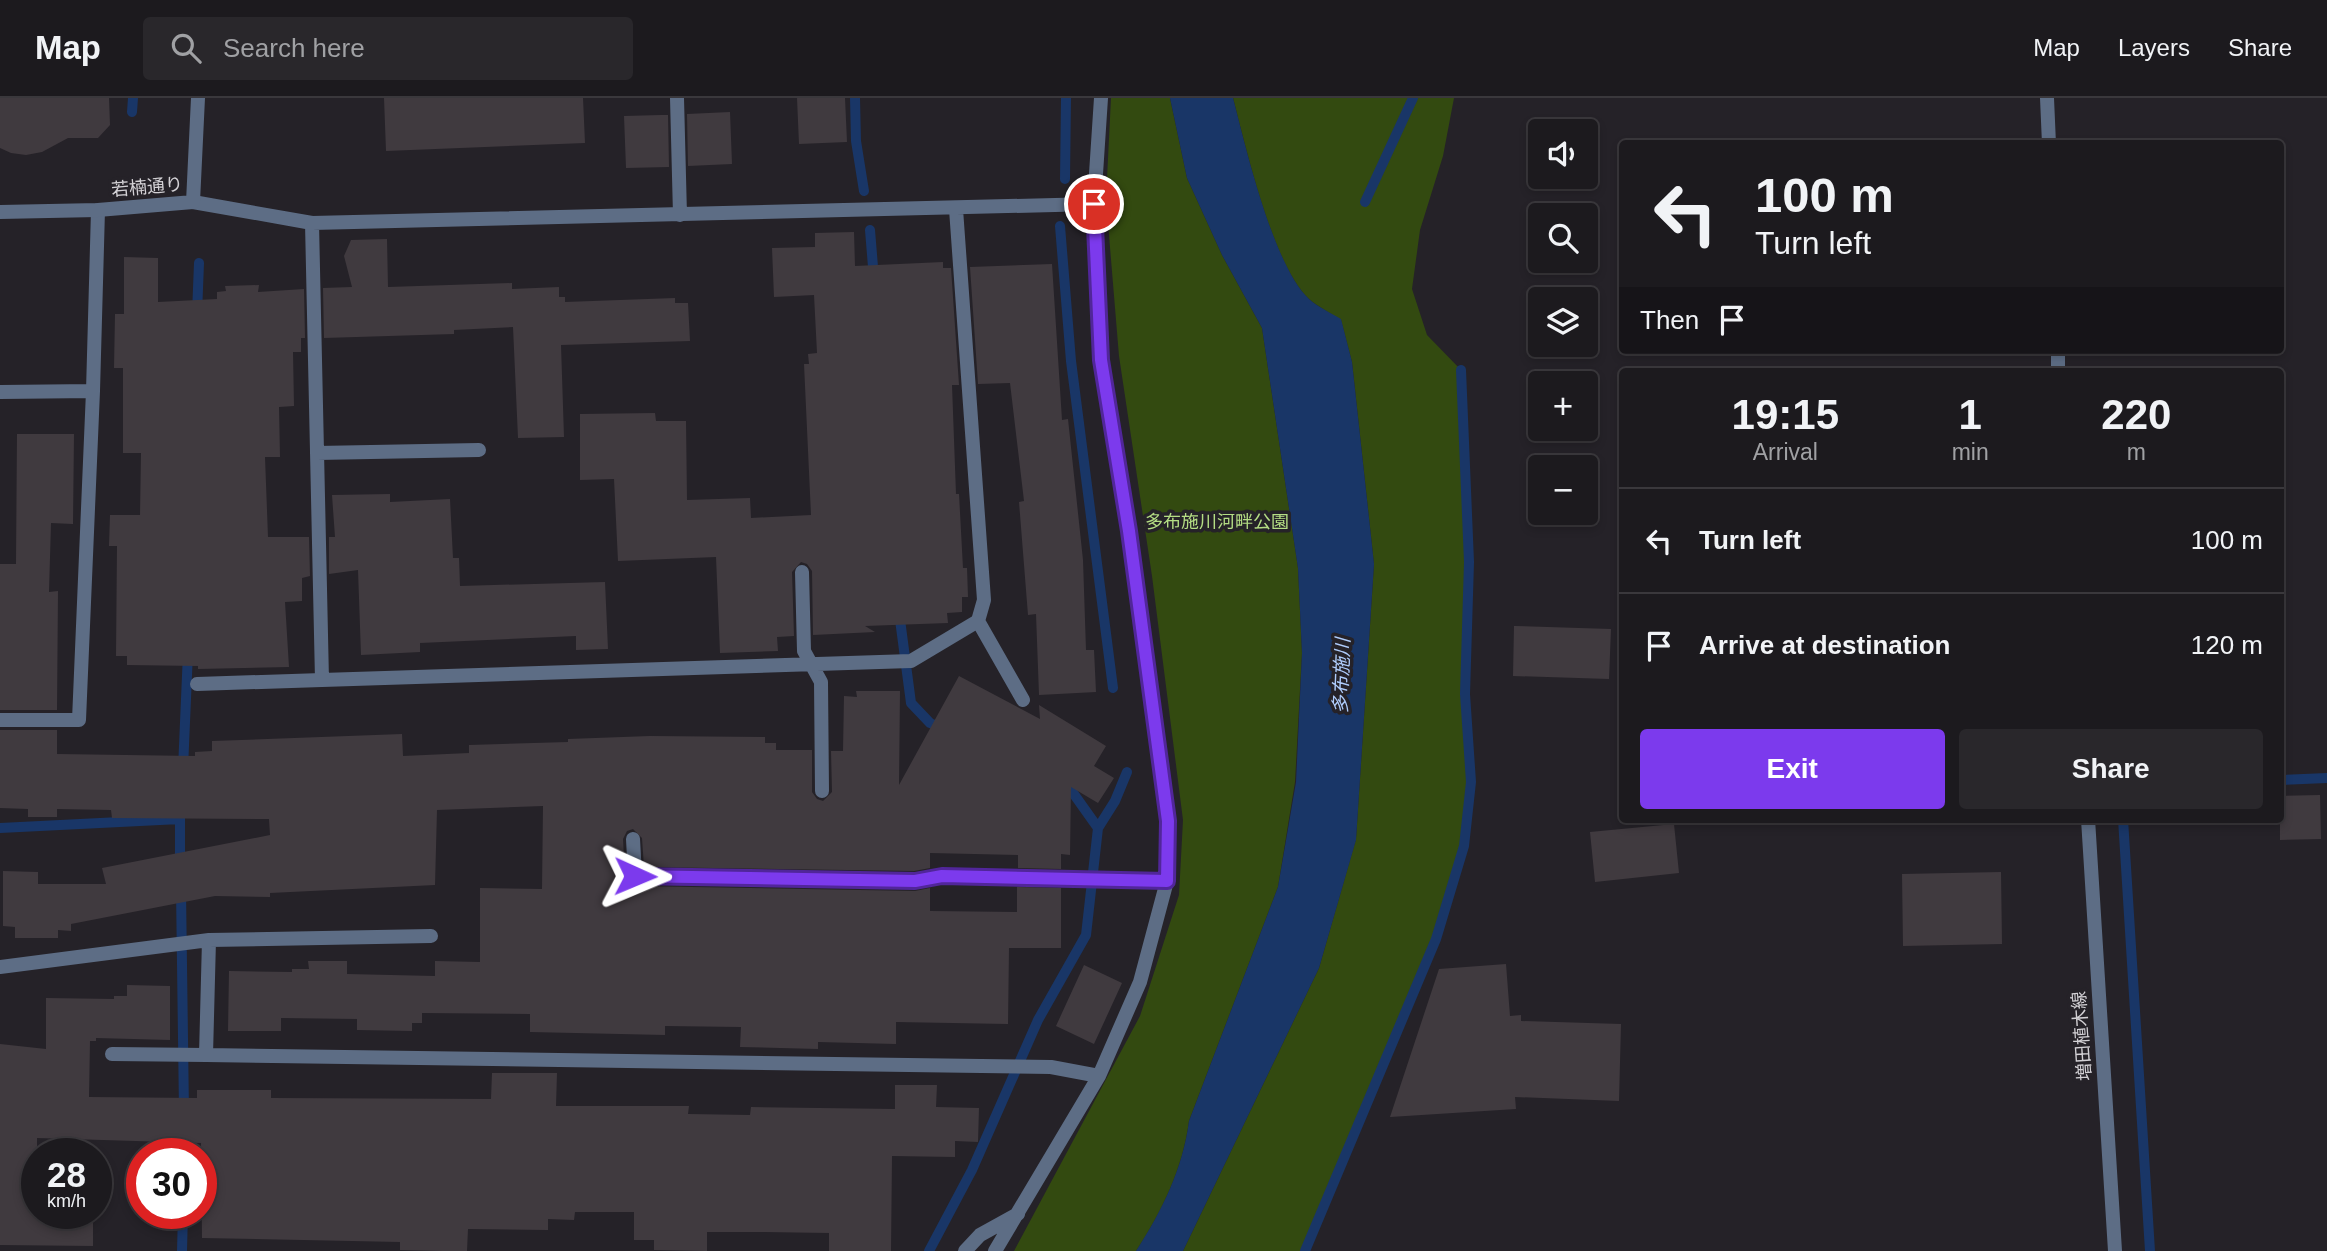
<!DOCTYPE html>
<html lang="en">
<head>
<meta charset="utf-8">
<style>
	body { margin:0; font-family:Helvetica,"Noto Sans JP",sans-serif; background:#29272b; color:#f1f3f6; height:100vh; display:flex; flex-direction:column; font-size:26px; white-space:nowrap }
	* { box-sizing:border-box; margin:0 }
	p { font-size:23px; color:#a0a1a4 }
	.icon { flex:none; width:38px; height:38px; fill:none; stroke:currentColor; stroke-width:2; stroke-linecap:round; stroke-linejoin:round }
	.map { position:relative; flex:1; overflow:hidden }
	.details { position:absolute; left:1619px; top:270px; width:665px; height:455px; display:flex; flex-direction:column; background:#1c1a1e; border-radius:7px; box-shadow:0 4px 10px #0003,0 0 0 2px #3a383c }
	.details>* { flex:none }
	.hud { position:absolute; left:1619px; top:42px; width:665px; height:214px; border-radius:7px; box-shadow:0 4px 10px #0003,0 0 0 2px #3a383c; background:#1c1a1e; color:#f1f3f6; overflow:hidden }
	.controls { position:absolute; left:1528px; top:21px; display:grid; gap:14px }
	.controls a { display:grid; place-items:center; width:70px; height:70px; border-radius:7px; background:#1c1a1e; box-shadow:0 4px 10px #0003,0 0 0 2px #3a383c; font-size:35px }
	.speed { position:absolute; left:21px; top:1040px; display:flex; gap:14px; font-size:35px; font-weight:700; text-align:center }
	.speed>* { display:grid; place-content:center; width:91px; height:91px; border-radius:50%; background:#1c1a1e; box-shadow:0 4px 10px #0003,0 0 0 2px #3a383c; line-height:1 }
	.speed small { font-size:18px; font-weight:400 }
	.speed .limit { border:10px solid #d22; background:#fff; color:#111 }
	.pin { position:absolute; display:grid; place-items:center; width:60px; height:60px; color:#fff; margin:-30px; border:4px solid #fff; border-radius:50%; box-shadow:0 2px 7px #0007 }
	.me { position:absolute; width:77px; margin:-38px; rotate:91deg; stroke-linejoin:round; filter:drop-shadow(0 0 5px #0008) }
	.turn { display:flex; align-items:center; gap:24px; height:147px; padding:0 21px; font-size:32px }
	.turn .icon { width:91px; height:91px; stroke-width:2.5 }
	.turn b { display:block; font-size:49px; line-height:60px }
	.then { display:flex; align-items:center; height:66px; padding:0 21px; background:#0003; gap:14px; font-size:26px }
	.eta { display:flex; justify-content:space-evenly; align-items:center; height:119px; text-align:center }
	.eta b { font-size:42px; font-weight:700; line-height:49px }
	.button { display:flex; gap:14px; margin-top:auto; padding:14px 21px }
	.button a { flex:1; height:80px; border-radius:7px; background:#7c3aed; color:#fff; font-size:28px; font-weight:700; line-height:80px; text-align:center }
	.button a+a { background:#29272b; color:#f1f3f6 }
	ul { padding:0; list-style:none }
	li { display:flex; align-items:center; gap:21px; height:105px; padding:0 21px; border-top:2px solid #3a383c }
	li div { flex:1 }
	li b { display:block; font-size:26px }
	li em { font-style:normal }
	header { display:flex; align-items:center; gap:42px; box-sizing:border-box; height:98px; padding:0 35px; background:#1c1a1e; border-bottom:2px solid #3a383c }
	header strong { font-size:33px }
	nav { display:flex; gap:38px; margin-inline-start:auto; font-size:24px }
	.search { width:490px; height:63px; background:#29272b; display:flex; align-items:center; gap:18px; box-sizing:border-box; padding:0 24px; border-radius:7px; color:#a0a1a4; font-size:26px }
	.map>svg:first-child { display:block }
</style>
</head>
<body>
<header>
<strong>Map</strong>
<div class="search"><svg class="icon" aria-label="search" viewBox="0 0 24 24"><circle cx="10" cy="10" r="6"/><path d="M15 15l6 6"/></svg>Search here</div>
<nav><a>Map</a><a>Layers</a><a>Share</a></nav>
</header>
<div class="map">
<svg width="2327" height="1153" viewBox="0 0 2327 1153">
	<rect width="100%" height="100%" fill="#252228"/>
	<path fill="#334a10" d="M 1111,0 L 1170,0 L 1187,80 L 1222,157 L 1262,230 L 1298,470 L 1302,555 L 1295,684 L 1278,789 L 1189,1023 C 1183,1070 1162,1114 1136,1153 L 1014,1153 L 1140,918 L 1179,797 L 1183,722 L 1152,478 L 1119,258 L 1106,101 Z
		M 1233,0 L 1454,0 L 1443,58 L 1420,132 L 1412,191 L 1427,237 L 1461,272 L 1469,464 L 1465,596 L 1471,684 L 1464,748 L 1436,841 L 1305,1153 L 1183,1153 L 1319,870 L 1356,741 L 1374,466 L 1352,264 L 1341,222 C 1331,215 1318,209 1309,201 C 1273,168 1246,50 1233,0 Z"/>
	<path fill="#193667" d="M 1170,0 L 1233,0 C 1246,50 1273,167 1309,201 C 1318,209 1331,215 1341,221 L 1352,264 L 1374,466 L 1356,742 L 1319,870 L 1183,1153 L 1136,1153 C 1162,1113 1183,1070 1189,1023 L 1278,789 L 1296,684 L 1302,555 L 1298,470 L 1262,230 L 1222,157 L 1187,80 Z"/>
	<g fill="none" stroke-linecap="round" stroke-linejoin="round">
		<path stroke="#193667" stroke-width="10" d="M 855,0 L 856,43 L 864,93
			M 132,14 L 133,0
			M 1065,81 L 1066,0
			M 1365,104 L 1413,0
			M 1060,128 L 1071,263 L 1113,590
			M 870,132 L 874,181
			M 197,216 L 199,165
			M 899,514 L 911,605 L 930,625 L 944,631
			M 183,671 L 188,554
			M 2280,682 L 2327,680
			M 1062,683 L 1066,685 L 1098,730
			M 180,708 L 180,769
			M 2123,721 L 2150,1153
			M 0,730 L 180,721
			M 181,792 L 184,1014
			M 185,1030 L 185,1055
			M 182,1153 L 183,1115
			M 929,1153 L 972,1072 L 1038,922 L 1086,837 L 1098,730 L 1115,703 L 1127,674
			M 1305,1153 L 1436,841 L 1464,748 L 1471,684 L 1465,596 L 1469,464 L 1461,272"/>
	</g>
	<path fill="#403a3f" d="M 0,0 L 109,0 L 110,27 L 98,40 L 68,40 L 42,54 L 26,57 L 11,55 L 0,50 Z
		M 384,0 L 583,0 L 585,45 L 386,53 Z
		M 797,0 L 845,0 L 847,44 L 799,46 Z
		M 730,14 L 732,66 L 688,68 L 687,16 Z
		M 661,17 L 668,17 L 669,69 L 626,70 L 624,18 Z
		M 854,134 L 855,168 L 943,164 L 943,170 L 951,170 L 959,287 L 952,287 L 956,396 L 959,396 L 963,470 L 967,470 L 968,499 L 962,499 L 962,514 L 947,515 L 948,525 L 865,528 L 875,534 L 813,537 L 812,473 L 807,466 L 801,464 L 792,474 L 794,538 L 777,539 L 778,553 L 720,555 L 716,459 L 618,463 L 614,381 L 580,382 L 580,316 L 655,315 L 656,323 L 686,323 L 687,402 L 750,400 L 751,420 L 811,417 L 804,266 L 809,266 L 808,256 L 817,255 L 814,197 L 774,199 L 772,150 L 815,149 L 815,135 Z
		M 387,141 L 388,189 L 512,185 L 512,191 L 559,189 L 559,199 L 565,199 L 565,204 L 675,200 L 675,205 L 688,205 L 690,243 L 561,247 L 564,339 L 518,340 L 513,229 L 454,232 L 454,236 L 324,240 L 323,190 L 352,189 L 344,158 L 351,142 Z
		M 124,159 L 158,160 L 158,204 L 217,201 L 217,194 L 226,193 L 225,188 L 259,187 L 258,194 L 304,191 L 305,240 L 301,240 L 301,254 L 293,254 L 294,308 L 279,309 L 280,359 L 265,359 L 268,439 L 309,439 L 310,478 L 302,480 L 302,503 L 285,504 L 289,569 L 198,571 L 198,568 L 127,567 L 127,558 L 116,558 L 117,448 L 109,448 L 110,417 L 140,417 L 141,355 L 123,355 L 123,270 L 114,270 L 115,216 L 124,216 Z
		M 1052,166 L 1062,322 L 1068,321 L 1083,462 L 1086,552 L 1094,552 L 1096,594 L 1039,597 L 1036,516 L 1028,517 L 1019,404 L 1024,403 L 1010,285 L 978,286 L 970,169 Z
		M 17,336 L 74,336 L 73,426 L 51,425 L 49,494 L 58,493 L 57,612 L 0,612 L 0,466 L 16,466 Z
		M 390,396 L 390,404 L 450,401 L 453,460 L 459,460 L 460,488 L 605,484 L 608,551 L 576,552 L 576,538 L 420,545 L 420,554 L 361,557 L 358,472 L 329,476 L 329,439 L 335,439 L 332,397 Z
		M 1514,528 L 1611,531 L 1609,581 L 1513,578 Z
		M 959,578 L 1040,621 L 1039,607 L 1106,648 L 1094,668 L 1114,680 L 1098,705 L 1071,689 L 1070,757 L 1061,756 L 1061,771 L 1018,770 L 1018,757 L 930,755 L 930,770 L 914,773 L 644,769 L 642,740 L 633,731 L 627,733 L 623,741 L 625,779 L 635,788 L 915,793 L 930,790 L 930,813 L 1017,814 L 1017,789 L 1061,790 L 1061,850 L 1009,850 L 1008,926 L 896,924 L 896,946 L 818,944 L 818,951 L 740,949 L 741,929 L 665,928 L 665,937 L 530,934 L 530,916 L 422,915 L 422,925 L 412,925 L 412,933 L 357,932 L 357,921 L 281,920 L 281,933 L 228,933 L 229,873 L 292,874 L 292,871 L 309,871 L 308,863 L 347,863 L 347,876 L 435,878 L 435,863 L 480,864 L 480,790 L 542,791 L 543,708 L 437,712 L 435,787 L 270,795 L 270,799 L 215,798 L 71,826 L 71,833 L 58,832 L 58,840 L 15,840 L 15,829 L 3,828 L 3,773 L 38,774 L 38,786 L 106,786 L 102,770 L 270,737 L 269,721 L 112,720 L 111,712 L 57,711 L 57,719 L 28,719 L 28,711 L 0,710 L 0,632 L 57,632 L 57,656 L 195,658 L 195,654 L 212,653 L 212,643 L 402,636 L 403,658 L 469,655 L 469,647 L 568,644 L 568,641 L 650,638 L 765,639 L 765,645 L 776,645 L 776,652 L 812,652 L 812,694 L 817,701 L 823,703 L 832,694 L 831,653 L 843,653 L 844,598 L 857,599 L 856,593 L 900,593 L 899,687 Z
		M 2320,697 L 2321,741 L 2280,742 L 2280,698 Z
		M 1674,726 L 1679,775 L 1595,784 L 1590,734 Z
		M 2001,774 L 2002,846 L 1903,848 L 1902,776 Z
		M 1506,866 L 1510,918 L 1521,917 L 1521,923 L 1621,926 L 1619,1003 L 1515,999 L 1516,1011 L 1390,1019 L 1439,871 Z
		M 1084,867 L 1122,885 L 1094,946 L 1056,928 Z
		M 127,887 L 170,888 L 170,942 L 96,940 L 96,943 L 90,943 L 89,999 L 197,1000 L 197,992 L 271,992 L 271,1000 L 491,1001 L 492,975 L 557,975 L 556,1008 L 689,1008 L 688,1016 L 750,1017 L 751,1009 L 895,1011 L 895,987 L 937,987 L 936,1009 L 979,1010 L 978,1044 L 955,1043 L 955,1059 L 892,1058 L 891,1153 L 829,1153 L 829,1135 L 764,1134 L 707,1134 L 707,1153 L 654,1152 L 654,1142 L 634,1142 L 634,1114 L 575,1114 L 574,1122 L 548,1121 L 548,1132 L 468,1131 L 467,1153 L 442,1153 L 400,1152 L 400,1144 L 202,1140 L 201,1045 L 37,1040 L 37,1115 L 93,1115 L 93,1148 L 0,1147 L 0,946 L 46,951 L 46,900 L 114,901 L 114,898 L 127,898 Z"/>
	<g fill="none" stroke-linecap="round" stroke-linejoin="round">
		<path stroke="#5d6d85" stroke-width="14" d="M 677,0 L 680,117
			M 193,104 L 312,125 L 1094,106
			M 312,125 L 322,582 L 911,563 L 978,523 L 984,502 L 956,111
			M 0,294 L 93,293 L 98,112
			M 317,355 L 479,352
			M 802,474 L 804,553 L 821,584 L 822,693
			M 978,523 L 1023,602
			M 197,586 L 322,582
			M 0,622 L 79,622 L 93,293
			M 633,741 L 635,778 L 915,783 L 942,778 L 1167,783
			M 209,842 L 431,838
			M 0,869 L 209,842 L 206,957 L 1051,969 L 1099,978
			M 112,956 L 206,957
			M 965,1153 L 980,1137 L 1018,1116
			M 995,1153 L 1099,978 L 1140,884 L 1167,783 L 1168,723 L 1129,433 L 1101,262 L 1094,106 L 1101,0"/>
		<path stroke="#5d6d85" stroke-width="14" d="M 2047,0 L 2049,46
			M 0,114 L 98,112 L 193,104 L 198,0
			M 2058,252 L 2058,273
			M 2088,721 L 2115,1153"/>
	</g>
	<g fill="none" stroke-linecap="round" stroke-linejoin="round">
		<g stroke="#51269a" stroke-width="18">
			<path id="route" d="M 635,778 L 915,783 L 942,778 L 1167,783 L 1168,723 L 1129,433 L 1101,262 L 1094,106"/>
		</g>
		<use href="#route" stroke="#7c3aed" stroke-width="12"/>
	</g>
	<g text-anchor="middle" stroke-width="7" stroke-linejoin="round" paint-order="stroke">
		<g font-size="18" fill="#d3d1d5" stroke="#252228">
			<text transform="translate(147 89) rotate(-5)" y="6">若楠通り</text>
			<text transform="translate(2082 938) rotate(-94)" y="6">増田植木線</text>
		</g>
		<g font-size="18" fill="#b4dd84" stroke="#252228">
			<text x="1217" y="430">多布施川河畔公園</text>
		</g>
		<g font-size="19" font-style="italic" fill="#afccfb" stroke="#252228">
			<text transform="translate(1341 578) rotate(-88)" y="7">多布施川</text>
		</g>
	</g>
</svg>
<div class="controls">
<a><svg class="icon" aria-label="sound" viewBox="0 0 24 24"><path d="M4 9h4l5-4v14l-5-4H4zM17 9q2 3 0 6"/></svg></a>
<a><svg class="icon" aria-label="search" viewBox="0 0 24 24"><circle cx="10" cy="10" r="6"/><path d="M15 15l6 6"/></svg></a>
<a><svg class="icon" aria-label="layers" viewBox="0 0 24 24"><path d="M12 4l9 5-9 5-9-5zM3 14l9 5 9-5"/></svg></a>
<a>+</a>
<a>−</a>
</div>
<div class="speed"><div>28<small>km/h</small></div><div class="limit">30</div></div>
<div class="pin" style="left:1094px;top:106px;background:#d93025"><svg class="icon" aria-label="arrive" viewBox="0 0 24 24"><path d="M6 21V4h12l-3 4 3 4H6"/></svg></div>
<svg class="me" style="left:635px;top:778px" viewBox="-20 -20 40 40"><path d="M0-17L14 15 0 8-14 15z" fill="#7c3aed" stroke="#fff" stroke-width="4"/></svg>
<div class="hud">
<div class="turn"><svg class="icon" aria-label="left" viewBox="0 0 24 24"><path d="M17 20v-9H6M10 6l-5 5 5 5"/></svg><div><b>100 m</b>Turn left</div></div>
<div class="then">Then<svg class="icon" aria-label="arrive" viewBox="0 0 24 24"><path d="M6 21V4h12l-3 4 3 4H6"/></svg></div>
</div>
<section class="details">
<div class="eta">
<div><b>19:15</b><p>Arrival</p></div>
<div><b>1</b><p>min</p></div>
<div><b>220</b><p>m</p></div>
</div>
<ul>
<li><svg class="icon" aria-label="left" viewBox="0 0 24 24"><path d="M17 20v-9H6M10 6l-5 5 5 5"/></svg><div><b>Turn left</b></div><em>100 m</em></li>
<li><svg class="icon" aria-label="arrive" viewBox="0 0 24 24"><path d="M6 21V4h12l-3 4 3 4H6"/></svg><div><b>Arrive at destination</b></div><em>120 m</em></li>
</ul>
<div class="button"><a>Exit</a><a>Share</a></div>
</section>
</div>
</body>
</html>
